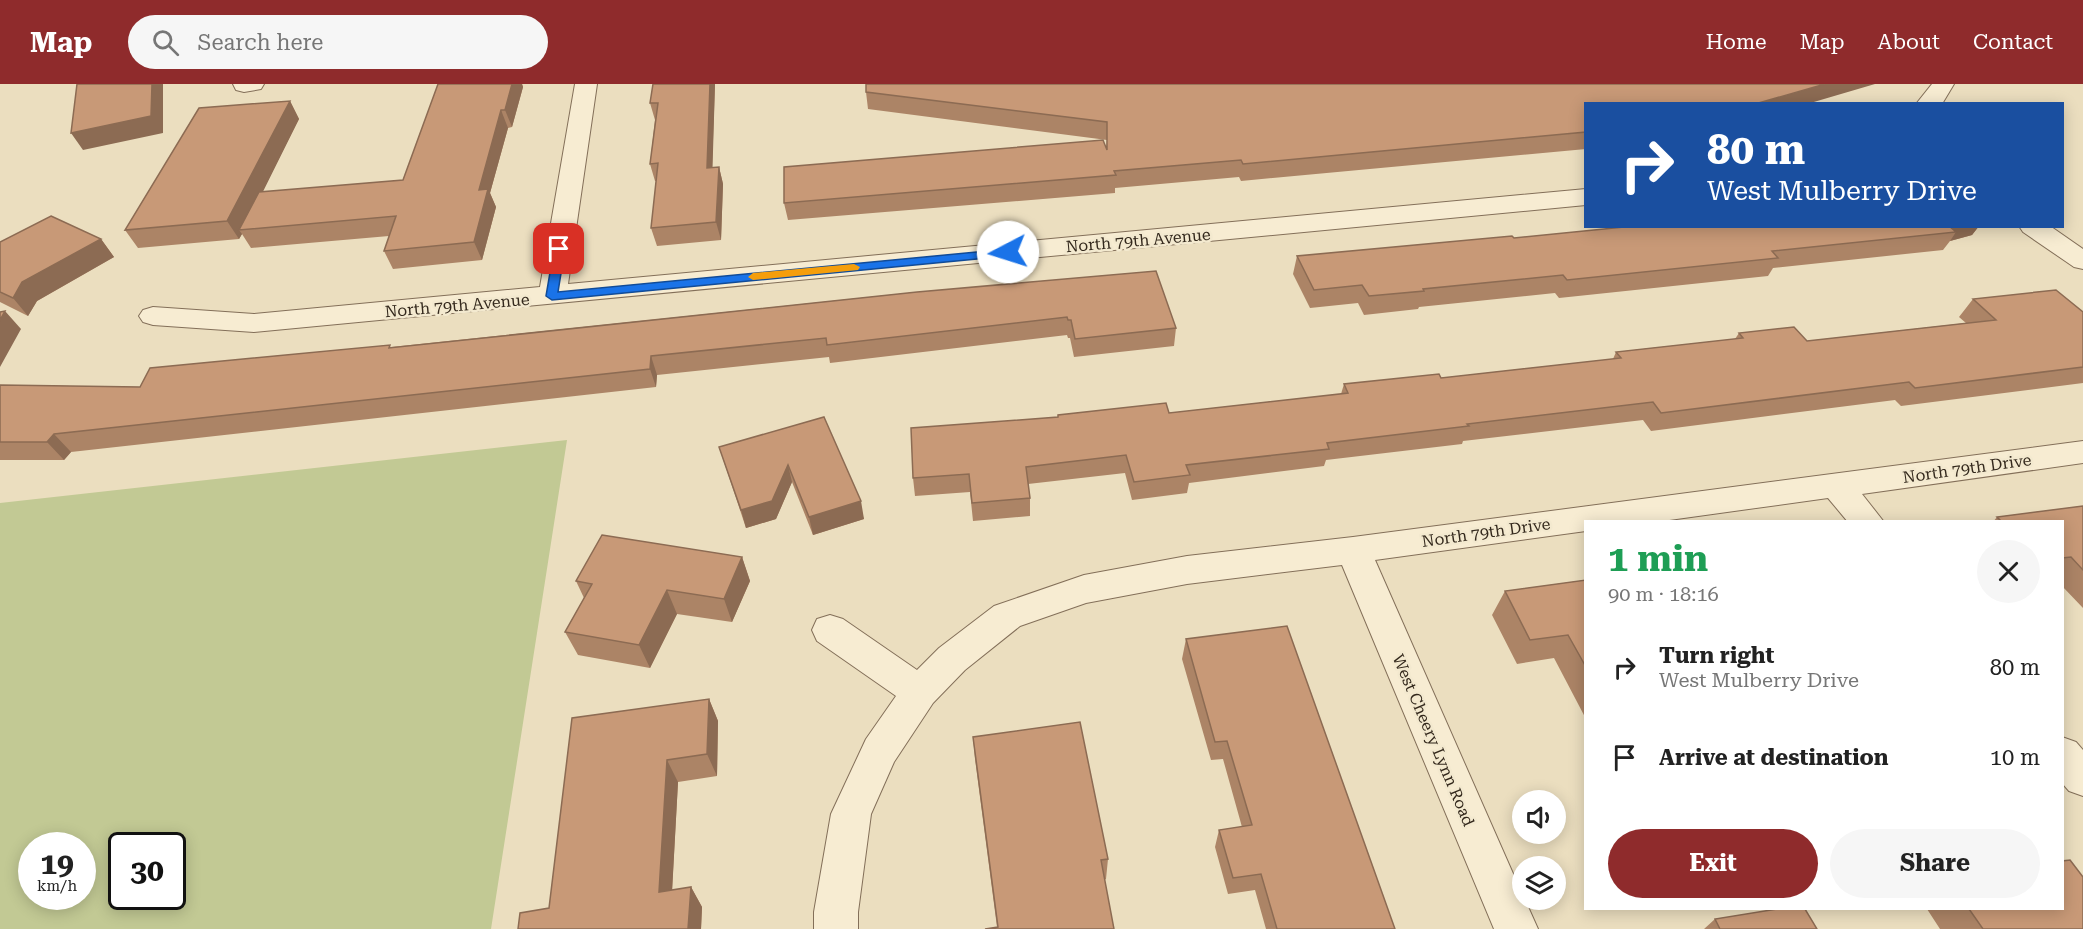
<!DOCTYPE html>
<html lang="en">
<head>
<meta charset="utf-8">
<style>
	body { margin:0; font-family:"Roboto Serif",serif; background:#f6f6f6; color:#222; height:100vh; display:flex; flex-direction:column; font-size:22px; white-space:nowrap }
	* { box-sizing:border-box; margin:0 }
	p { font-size:20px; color:#767676 }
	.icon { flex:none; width:33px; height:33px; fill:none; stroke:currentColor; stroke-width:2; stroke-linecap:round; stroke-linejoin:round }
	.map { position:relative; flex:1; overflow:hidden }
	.sheet { position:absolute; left:1584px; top:436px; width:480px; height:390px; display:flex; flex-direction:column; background:#fff; border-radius:0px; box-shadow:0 3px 15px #0003 }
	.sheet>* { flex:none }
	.banner { position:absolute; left:1584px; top:18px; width:480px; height:126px; border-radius:0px; box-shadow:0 3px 15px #0003; background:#1a4fa0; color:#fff; overflow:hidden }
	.tools { position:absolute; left:1512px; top:706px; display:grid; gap:12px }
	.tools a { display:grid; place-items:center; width:54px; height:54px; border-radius:50%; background:#fff; box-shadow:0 3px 15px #0003; font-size:30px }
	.speed { position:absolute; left:18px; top:748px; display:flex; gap:12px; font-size:30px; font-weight:700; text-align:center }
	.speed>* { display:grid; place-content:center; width:78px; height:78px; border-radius:50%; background:#fff; box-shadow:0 3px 15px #0003; line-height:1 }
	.speed small { font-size:15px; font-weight:400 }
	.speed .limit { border:3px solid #111; border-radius:9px; background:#fff; color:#111 }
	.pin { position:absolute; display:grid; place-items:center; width:51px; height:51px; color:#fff; margin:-26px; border-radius:12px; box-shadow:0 3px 9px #0006 }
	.me { position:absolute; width:66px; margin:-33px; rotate:265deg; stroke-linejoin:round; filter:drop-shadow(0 0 4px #0008) }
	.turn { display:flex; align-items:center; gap:21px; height:126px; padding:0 24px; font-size:27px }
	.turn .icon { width:78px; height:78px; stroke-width:2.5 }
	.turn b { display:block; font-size:42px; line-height:51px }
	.round { display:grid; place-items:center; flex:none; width:63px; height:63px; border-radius:32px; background:#f6f6f6 }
	.summary { display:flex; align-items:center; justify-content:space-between; height:102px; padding:0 24px }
	h1 { font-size:36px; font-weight:700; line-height:45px; color:#1e9e55 }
	.cta { display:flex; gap:12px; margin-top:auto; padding:12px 24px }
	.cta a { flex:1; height:69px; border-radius:36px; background:#8f2b2c; color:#fff; font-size:24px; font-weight:700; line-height:69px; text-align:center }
	.cta a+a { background:#f6f6f6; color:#222 }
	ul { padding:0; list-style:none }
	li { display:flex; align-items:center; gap:18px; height:90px; padding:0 24px }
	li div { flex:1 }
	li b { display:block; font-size:22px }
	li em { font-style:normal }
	header { display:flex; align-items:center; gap:36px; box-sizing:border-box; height:84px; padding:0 30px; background:#8f2b2c; color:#fff }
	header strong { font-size:28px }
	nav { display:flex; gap:33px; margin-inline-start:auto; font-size:21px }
	.search { width:420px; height:54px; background:#f6f6f6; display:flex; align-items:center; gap:15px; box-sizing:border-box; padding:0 21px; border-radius:33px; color:#767676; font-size:22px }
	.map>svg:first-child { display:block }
</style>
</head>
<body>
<header>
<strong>Map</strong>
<div class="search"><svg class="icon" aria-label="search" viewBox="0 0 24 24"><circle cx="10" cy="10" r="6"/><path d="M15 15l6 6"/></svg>Search here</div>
<nav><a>Home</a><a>Map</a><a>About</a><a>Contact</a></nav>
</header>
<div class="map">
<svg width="2083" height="845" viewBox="0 0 2083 845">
	<rect width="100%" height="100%" fill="#ebdebf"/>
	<path fill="#c2c994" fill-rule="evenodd" d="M 567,356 L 491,845 L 0,845 L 0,419 ZM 32,762 L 82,762 L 82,813 L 32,813 ZM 122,762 L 172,762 L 172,813 L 122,813 Z"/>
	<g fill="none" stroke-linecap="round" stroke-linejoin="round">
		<g stroke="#836f59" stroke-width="2">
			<path id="minor" d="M 233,0 L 264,0 L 261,5 L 244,8 L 236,6 Z
				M 575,0 L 597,0 L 568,200 L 1586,105 L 1586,121 L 254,248 L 153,241 L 143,238 L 139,232 L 143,226 L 153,223 L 254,230 L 540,203 Z
				M 1932,0 L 1954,0 L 1942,20 L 1916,20 Z
				M 2019,142 L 2050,142 L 2083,165 L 2083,185 L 2074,183 L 2023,148 Z
				M 2083,357 L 2083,379 L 1862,410 L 1884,438 L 1848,438 L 1828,414 L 1655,438 L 1586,438 L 1586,447 L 1375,476 L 1522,810 L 1522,816 L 1525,816 L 1538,845 L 1494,845 L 1342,481 L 1187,500 L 1086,519 L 1020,542 L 965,586 L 933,619 L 894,678 L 871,730 L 858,828 L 858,845 L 814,845 L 814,828 L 831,730 L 866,655 L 896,612 L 817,557 L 812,546 L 817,535 L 830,531 L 843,535 L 917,586 L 939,564 L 994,522 L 1084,491 L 1187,472 L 1353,453 Z
				M 2062,653 L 2076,658 L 2083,666 L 2083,712 L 2069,707 L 2062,699 Z"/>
		</g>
		<use href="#minor" fill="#f7ecd2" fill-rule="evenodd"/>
	</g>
	<path fill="#ac8466" d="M 438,0 L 522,0 L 523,3 L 512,43 L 508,44 L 490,109 L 496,123 L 482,176 L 393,185 L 384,167 L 389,152 L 251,164 L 242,150 L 239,155 L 138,164 L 125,146 L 290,17 L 299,35 L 262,108 L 403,96 Z
		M 653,0 L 715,0 L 712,84 L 719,83 L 723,100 L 721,156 L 657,162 L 651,144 L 657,97 L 655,97 L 650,80 L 655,36 L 650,19 Z
		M 866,8 L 1586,20 L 1586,65 L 1241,97 L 1239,93 L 1115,104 L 1115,109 L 788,136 L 784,119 L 1106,65 L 1107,56 L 868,25 Z
		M 1979,142 L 1972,151 L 1950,157 L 1943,166 L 1773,184 L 1768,192 L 1559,214 L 1555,209 L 1419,223 L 1418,225 L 1364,231 L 1358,219 L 1310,224 L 1293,190 L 1297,172 L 1514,154 Z
		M 101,155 L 114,173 L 37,217 L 28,232 L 0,218 L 0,158 Z
		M 917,208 L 1176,244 L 1174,262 L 1074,273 L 1070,254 L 1068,254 L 1067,251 L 830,279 L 829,273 L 657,291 L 656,303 L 71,368 L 64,376 L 0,376 L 0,301 L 140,303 L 391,263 Z
		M 1973,215 L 2083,228 L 2083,299 L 1901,322 L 1895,316 L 1651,347 L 1643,336 L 1463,357 L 1462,360 L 1326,376 L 1324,382 L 1189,399 L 1187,409 L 1132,416 L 1125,389 L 1028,400 L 1030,414 L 1030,432 L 973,437 L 970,408 L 915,412 L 913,394 L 1169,329 L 1341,310 L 1344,300 L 1441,294 L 1613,275 L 1616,268 L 1735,255 L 1739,249 L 1807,257 L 1966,239 L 1959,233 Z
		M 824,333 L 864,435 L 813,451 L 792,398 L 776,435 L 746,444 L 719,363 Z
		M 2083,422 L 2083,524 L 2062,502 L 2062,438 L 1993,438 L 1997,433 Z
		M 742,473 L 750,497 L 732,538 L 677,530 L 650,584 L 578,571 L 565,548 L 584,514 L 576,497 Z
		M 1586,496 L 1586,635 L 1554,574 L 1517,580 L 1492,531 L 1505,507 Z
		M 1186,555 L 1395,845 L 1266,845 L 1255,806 L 1228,810 L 1215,763 L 1219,746 L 1242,743 L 1223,675 L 1211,676 L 1182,575 Z
		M 709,615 L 718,637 L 717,692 L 678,698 L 672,806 L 691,803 L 702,823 L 701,845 L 518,845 L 549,824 Z
		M 973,653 L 1108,775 L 1106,795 L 997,843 L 975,675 Z
		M 1927,825 L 2062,825 L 2083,845 L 1940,845 Z
		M 1715,835 L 1817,845 L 1704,845 Z"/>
	<path fill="#8c6b53" d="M 152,0 L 163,0 L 163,49 L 83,66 L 71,49 Z
		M 512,0 L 522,0 L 523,3 L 512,43 L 505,26 Z
		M 710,0 L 715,0 L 712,101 L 707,84 Z
		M 1825,0 L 1875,0 L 1807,20 L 1755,20 Z
		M 290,17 L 299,35 L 244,146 L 239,146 L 242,150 L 239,155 L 227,137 Z
		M 501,26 L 508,44 L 490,109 L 496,123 L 482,176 L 474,158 L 479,106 Z
		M 719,83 L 723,100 L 721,156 L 716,138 Z
		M 1948,142 L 1979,142 L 1972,151 L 1950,157 L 1956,148 Z
		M 101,155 L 114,173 L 37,217 L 28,232 L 13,214 L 22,198 Z
		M 5,227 L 21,245 L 0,283 L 0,236 Z
		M 651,272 L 657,291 L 656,303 L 650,285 Z
		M 54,350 L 71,368 L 64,376 L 47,358 Z
		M 788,381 L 792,398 L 776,435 L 746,444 L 741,426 Z
		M 861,417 L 864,435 L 813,451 L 809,433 Z
		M 742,473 L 750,497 L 732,538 L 724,515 Z
		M 667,506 L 677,530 L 650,584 L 639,561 Z
		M 709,615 L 718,637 L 717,692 L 707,670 Z
		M 667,676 L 678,698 L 671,827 L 659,808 Z
		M 691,803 L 702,823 L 701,845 L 688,845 Z"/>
	<path fill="#c89977" stroke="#8c6b53" stroke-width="1.5" d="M 77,0 L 152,0 L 151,32 L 71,49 Z
		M 438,0 L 512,0 L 505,26 L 501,26 L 479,106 L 488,105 L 474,158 L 384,167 L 396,132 L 239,146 L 259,108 L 403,96 Z
		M 653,0 L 710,0 L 707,84 L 719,83 L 716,138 L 651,144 L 658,79 L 650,80 L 658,19 L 650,19 Z
		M 866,0 L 1825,0 L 1755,20 L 1586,20 L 1586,48 L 1243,80 L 1241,76 L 1114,87 L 1116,91 L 784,119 L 784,83 L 1103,56 L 1107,66 L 1107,38 L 866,8 Z
		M 290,17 L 227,137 L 125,146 L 199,24 Z
		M 51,132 L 101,155 L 22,198 L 13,214 L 0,208 L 0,158 Z
		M 1634,142 L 1949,142 L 1956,148 L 1772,167 L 1778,174 L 1567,196 L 1563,191 L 1423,205 L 1424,207 L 1369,212 L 1362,201 L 1314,206 L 1297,172 L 1512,152 L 1514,154 Z
		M 1156,187 L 1176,244 L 1075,255 L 1071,236 L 1068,236 L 1067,233 L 827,261 L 826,254 L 651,272 L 650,285 L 54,350 L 47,358 L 0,358 L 0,301 L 140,303 L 150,284 L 390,261 L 389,264 L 917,208 Z
		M 2056,206 L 2083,228 L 2083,283 L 1915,304 L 1909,298 L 1661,329 L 1653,318 L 1467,340 L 1469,342 L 1327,359 L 1329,365 L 1186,381 L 1190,391 L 1134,398 L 1126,371 L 1026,383 L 1030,414 L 972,419 L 969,390 L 913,394 L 911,344 L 1058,333 L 1058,331 L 1166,319 L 1169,329 L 1348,309 L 1344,300 L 1439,290 L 1441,294 L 1621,274 L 1616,268 L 1743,254 L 1739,249 L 1794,243 L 1807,257 L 1996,236 L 1973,215 Z
		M 5,227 L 0,236 L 0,228 Z
		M 824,333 L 861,417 L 809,433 L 788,381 L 772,417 L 741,426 L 719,363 Z
		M 2083,422 L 2083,486 L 2071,473 L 2062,474 L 2062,438 L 2002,438 L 1997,433 Z
		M 602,451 L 742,473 L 724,515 L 667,506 L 639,561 L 565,548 L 592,500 L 576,497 Z
		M 1586,496 L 1586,583 L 1568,551 L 1530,556 L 1505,507 Z
		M 1287,542 L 1395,845 L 1277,845 L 1261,790 L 1233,794 L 1219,746 L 1252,741 L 1227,657 L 1215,658 L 1186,555 Z
		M 709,615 L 707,670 L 667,676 L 659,808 L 691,803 L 688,845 L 518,845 L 520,829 L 549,824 L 572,634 Z
		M 1080,638 L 1108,775 L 1101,776 L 1114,845 L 985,845 L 998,843 L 973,653 Z
		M 2070,776 L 2083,793 L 2083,845 L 1983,845 L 1969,825 L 2062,825 L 2062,777 Z
		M 1777,825 L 1805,825 L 1817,845 L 1720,845 L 1715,835 Z"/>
	<path fill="#1a73e8" stroke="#114b97" stroke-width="1.5" d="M 559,162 L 565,165 L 558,208 L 1008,165 L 1014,168 L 1008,172 L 552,216 L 546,212 L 554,165 Z"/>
	<path fill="#f59e0b" d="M 854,180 L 860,183 L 858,186 L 753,196 L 748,193 L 753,189 Z"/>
	<g text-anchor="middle" stroke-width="5" stroke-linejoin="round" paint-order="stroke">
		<g font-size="16" fill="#33281c" stroke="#f3e9cf">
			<text transform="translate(1138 156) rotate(-5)" y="6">North 79th Avenue</text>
			<text transform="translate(457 221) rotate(-5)" y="6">North 79th Avenue</text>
			<text transform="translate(1967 384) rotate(-8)" y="6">North 79th Drive</text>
			<text transform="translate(1486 448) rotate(-8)" y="6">North 79th Drive</text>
			<text transform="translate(1434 656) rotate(67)" y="6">West Cheery Lynn Road</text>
		</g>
	</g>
</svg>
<div class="tools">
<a><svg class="icon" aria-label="sound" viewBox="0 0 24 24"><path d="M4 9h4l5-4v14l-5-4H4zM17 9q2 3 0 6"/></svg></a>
<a><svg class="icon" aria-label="layers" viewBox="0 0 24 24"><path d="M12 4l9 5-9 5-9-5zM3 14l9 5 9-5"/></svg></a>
</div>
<div class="speed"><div>19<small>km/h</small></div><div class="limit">30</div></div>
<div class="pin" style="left:559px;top:165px;background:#d93025"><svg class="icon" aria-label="arrive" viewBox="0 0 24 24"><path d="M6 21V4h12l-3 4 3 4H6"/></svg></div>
<svg class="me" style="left:1008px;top:168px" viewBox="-20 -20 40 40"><circle r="19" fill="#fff"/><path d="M0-13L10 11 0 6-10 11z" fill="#1a73e8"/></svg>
<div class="banner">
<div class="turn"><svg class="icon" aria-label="right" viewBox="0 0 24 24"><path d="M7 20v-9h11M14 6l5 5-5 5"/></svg><div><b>80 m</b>West Mulberry Drive</div></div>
</div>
<section class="sheet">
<div class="summary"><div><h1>1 min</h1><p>90 m · 18:16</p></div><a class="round"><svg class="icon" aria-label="close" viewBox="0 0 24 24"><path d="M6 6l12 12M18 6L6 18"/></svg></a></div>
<ul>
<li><svg class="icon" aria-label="right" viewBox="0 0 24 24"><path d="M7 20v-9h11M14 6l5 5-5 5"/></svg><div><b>Turn right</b><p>West Mulberry Drive</p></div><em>80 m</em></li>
<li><svg class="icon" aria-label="arrive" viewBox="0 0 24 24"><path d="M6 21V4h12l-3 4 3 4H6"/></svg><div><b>Arrive at destination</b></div><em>10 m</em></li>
</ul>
<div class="cta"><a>Exit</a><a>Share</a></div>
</section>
</div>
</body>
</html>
